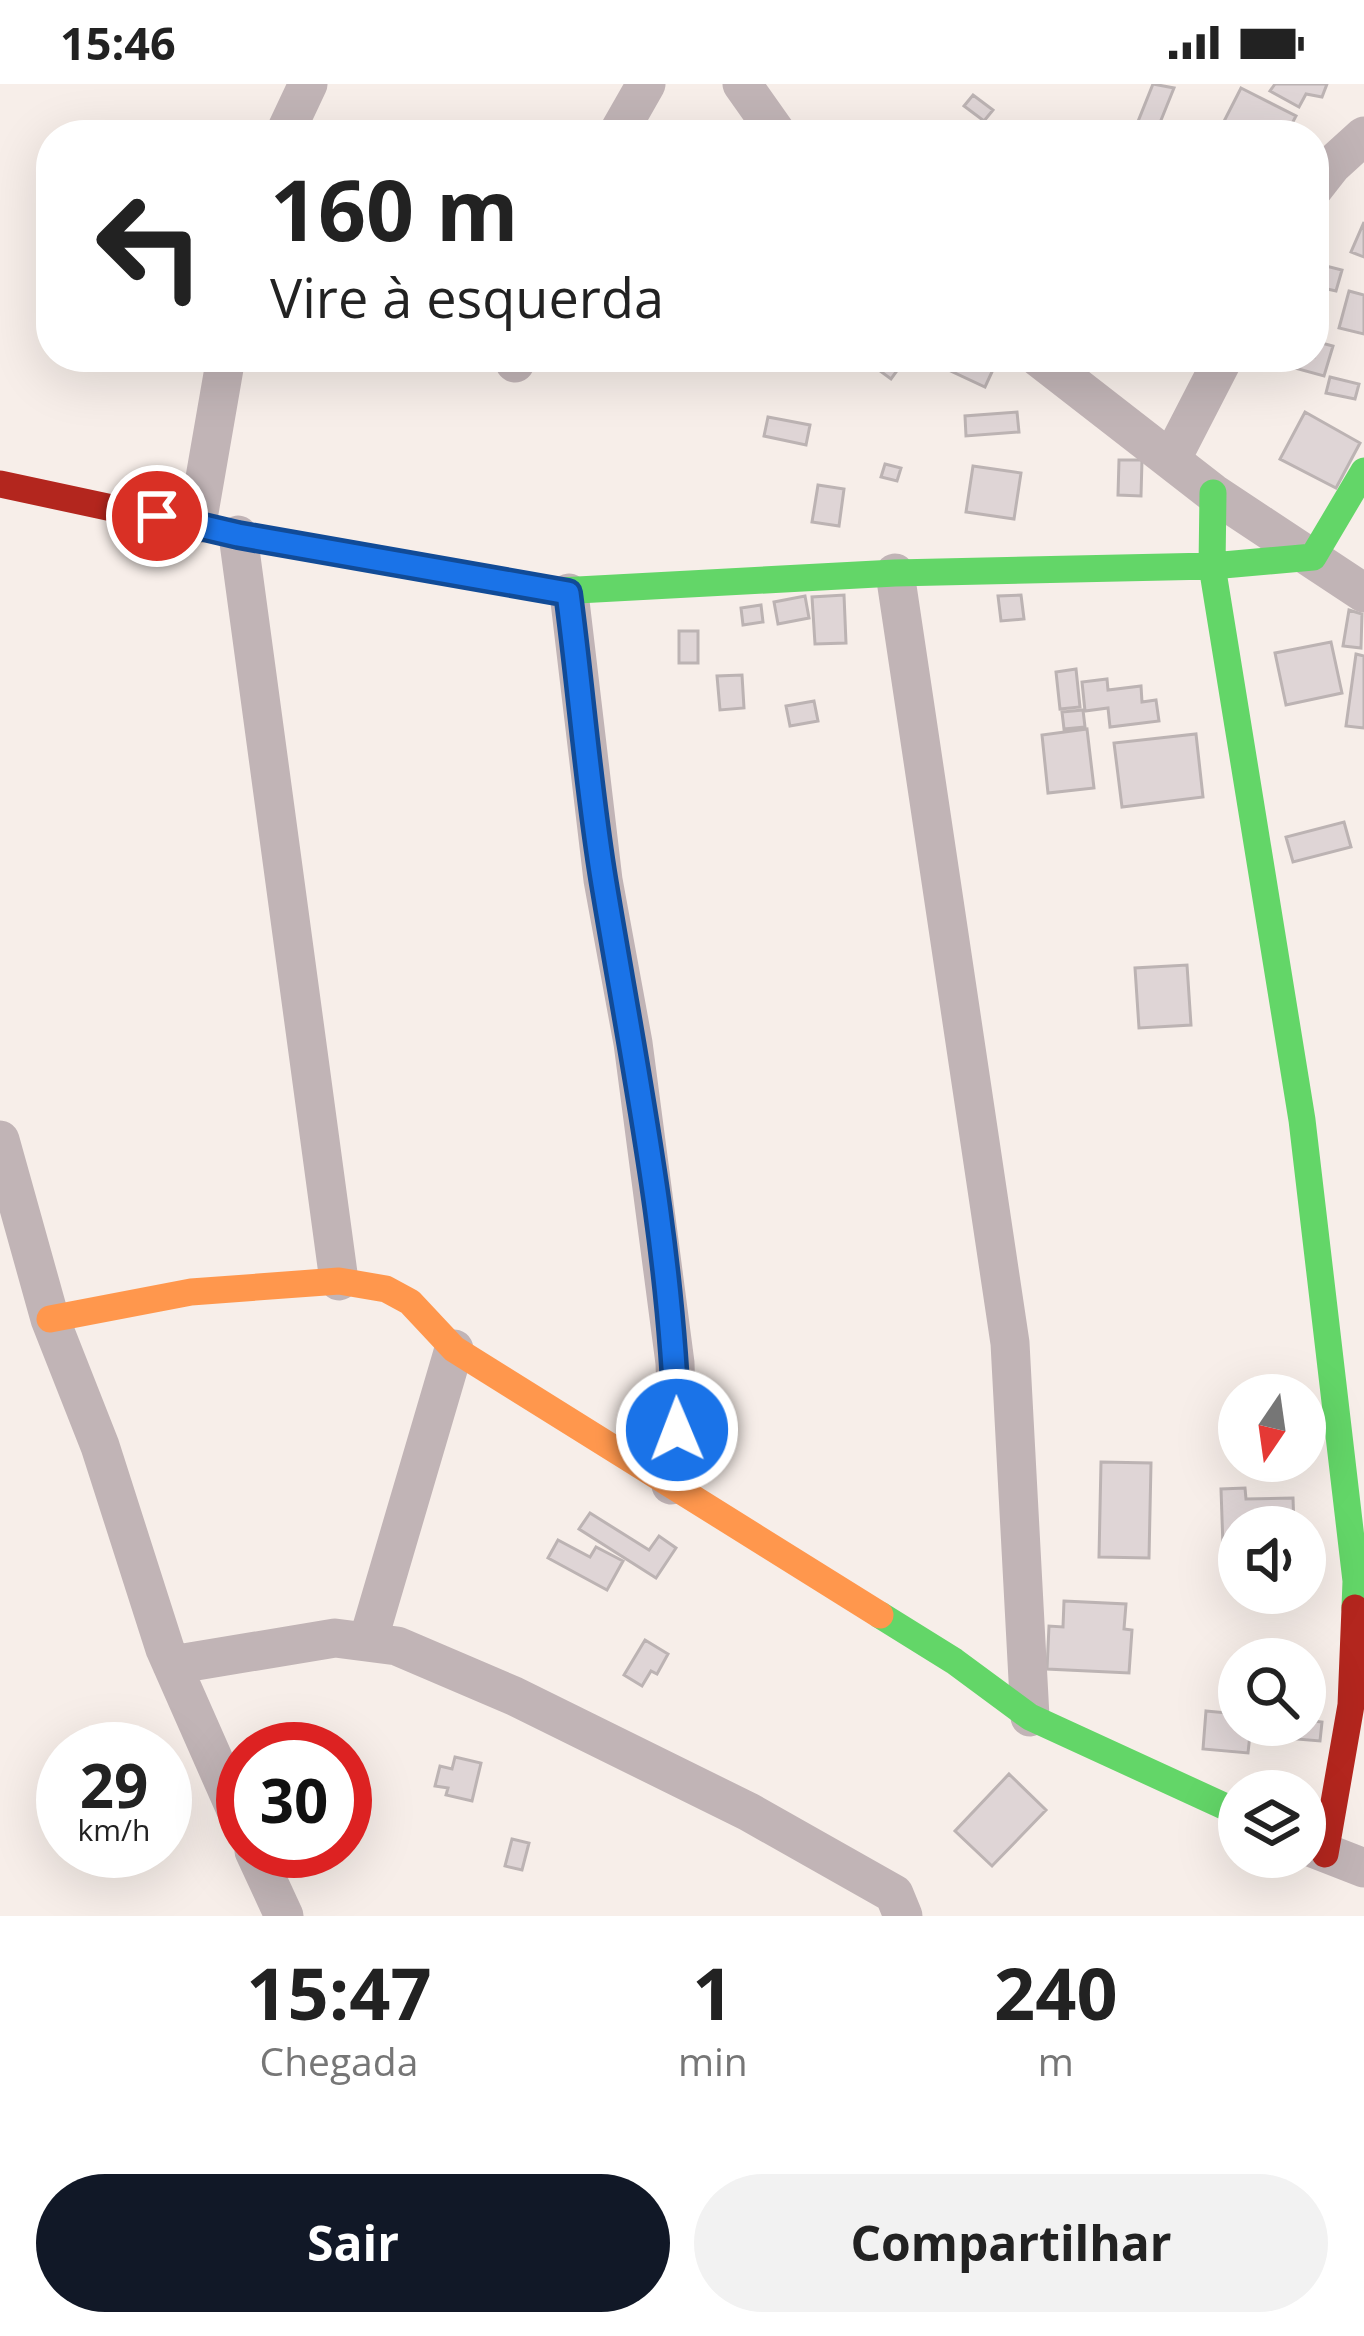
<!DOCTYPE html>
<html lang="pt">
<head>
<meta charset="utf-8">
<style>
	body { margin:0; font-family:"Open Sans",sans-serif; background:#f2f2f2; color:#222; height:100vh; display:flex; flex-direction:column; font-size:45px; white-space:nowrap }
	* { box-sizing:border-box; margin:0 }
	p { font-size:39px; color:#767676 }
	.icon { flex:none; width:66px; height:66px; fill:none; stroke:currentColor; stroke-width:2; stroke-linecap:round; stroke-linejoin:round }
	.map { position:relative; height:1832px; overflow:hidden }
	.drawer { display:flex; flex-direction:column; background:#fff; flex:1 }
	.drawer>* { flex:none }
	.guide { position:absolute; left:36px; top:36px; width:1293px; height:252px; border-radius:48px; box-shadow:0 12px 48px #0002; background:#fff; color:#222; overflow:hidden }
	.needle { width:78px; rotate:193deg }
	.tools { position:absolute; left:1218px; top:1290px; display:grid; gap:24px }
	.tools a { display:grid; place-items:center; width:108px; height:108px; border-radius:50%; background:#fff; box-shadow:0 12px 48px #0002; font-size:60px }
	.speed { position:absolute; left:36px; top:1638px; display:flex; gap:24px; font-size:60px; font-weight:700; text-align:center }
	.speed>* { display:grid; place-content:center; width:156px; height:156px; border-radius:50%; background:#fff; box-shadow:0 12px 48px #0002; line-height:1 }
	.speed small { font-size:30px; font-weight:400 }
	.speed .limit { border:18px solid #d22; background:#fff; color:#111 }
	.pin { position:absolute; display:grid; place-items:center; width:102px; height:102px; color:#fff; margin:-51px; border:6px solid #fff; border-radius:50%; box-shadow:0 3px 12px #0007 }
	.me { position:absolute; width:132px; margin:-66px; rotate:359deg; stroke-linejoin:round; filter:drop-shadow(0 0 9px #0008) }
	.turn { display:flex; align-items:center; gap:42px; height:252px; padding:0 36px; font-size:54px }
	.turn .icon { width:156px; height:156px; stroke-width:2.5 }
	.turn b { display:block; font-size:84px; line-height:102px }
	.eta { display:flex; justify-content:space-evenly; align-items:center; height:204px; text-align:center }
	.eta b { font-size:72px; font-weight:700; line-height:84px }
	.cta { display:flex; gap:24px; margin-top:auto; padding:24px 36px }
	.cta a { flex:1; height:138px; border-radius:72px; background:#111827; color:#fff; font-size:48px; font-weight:700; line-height:138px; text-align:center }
	.cta a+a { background:#f2f2f2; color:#222 }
	.status { display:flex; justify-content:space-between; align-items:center; height:84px; padding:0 60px; background:#fff; direction:ltr }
	.status svg { height:33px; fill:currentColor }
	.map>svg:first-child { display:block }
</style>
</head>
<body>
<div class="status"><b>15:46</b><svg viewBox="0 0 49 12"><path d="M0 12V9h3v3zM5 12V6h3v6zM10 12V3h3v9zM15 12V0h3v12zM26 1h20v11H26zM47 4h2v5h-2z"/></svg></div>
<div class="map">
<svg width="1364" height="1832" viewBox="0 0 1364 1832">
	<rect width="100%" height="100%" fill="#f7eee9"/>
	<path fill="#dfd5d6" stroke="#bcb3b3" stroke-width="3" d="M 1153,0 L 1174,4 L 1155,51 L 1149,51 L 1135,45 Z
		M 1275,0 L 1327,0 L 1322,13 L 1306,10 L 1299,23 L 1270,7 Z
		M 1241,4 L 1296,32 L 1286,51 L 1217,51 Z
		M 973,11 L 993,26 L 984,37 L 964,22 Z
		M 1364,138 L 1364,173 L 1351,168 Z
		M 1314,179 L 1342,186 L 1336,207 L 1314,202 Z
		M 1349,207 L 1364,211 L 1364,250 L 1339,244 Z
		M 1314,257 L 1333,262 L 1324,292 L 1258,274 L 1314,273 Z
		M 861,273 L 907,273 L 891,295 Z
		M 942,273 L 987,273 L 997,277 L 985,303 L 938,281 Z
		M 1330,293 L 1359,300 L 1355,315 L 1326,309 Z
		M 1017,328 L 1019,348 L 966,352 L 965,332 Z
		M 1305,328 L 1360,359 L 1336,404 L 1280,375 Z
		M 768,333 L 810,341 L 806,361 L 764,352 Z
		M 1119,376 L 1142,376 L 1141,412 L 1118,411 Z
		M 885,380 L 901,384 L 897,397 L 881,393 Z
		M 973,382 L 1021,389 L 1014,435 L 966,428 Z
		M 818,401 L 844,405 L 839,442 L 812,438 Z
		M 844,511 L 846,559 L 815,560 L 812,513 Z
		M 1021,511 L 1024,535 L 1001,537 L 998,512 Z
		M 805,512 L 809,534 L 778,540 L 774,518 Z
		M 761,521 L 763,538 L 743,541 L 741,524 Z
		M 1349,526 L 1362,530 L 1361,564 L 1343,562 Z
		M 679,547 L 698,547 L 698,579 L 679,579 Z
		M 1331,558 L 1342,609 L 1286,621 L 1275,569 Z
		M 1356,570 L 1364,572 L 1364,644 L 1346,642 Z
		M 1076,585 L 1080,623 L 1060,625 L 1056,588 Z
		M 742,591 L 744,624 L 720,626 L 717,592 Z
		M 1107,595 L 1108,606 L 1141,602 L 1142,618 L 1156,616 L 1159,637 L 1110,643 L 1108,624 L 1085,627 L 1082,598 Z
		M 814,617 L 818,637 L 790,642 L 786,622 Z
		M 1083,626 L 1085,643 L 1064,645 L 1062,628 Z
		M 1087,645 L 1094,704 L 1048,709 L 1042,651 Z
		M 1196,650 L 1203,713 L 1122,723 L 1114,659 Z
		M 1344,738 L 1351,763 L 1293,778 L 1286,753 Z
		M 1187,881 L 1191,941 L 1139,944 L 1135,884 Z
		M 1101,1378 L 1151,1379 L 1149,1474 L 1099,1473 Z
		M 1245,1404 L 1246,1415 L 1293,1414 L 1294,1443 L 1239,1443 L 1239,1490 L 1224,1491 L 1221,1405 Z
		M 590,1429 L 649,1466 L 659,1452 L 676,1464 L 656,1494 L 579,1445 Z
		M 558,1456 L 590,1473 L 596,1463 L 623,1477 L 607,1506 L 548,1474 Z
		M 1064,1517 L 1126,1520 L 1124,1545 L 1132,1546 L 1129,1589 L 1047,1585 L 1049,1542 L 1063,1543 Z
		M 645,1556 L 668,1570 L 657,1590 L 651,1587 L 642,1602 L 624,1591 Z
		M 1206,1627 L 1239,1630 L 1239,1641 L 1251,1641 L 1248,1669 L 1203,1665 Z
		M 1305,1636 L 1322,1638 L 1320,1657 L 1250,1651 L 1251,1641 L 1305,1641 Z
		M 455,1673 L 481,1679 L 472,1717 L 446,1711 L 448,1704 L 435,1702 L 440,1682 L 452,1685 Z
		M 1009,1690 L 1046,1726 L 992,1782 L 955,1747 Z
		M 512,1755 L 529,1759 L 522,1786 L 505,1782 Z"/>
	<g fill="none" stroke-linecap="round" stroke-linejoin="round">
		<path stroke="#c1b4b6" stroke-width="39" d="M 742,0 L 778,51
			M 284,51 L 308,0
			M 617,51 L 646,0
			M 1314,104 L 1332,81 L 1364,52
			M 1038,273 L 1213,409 L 1364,509
			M 515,279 L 518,273
			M 1171,376 L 1224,273
			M 197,440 L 226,273
			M 238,451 L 339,1197
			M 895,489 L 1010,1259 L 1030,1633
			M 569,509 L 603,796 L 633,959 L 675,1279 L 677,1346 L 671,1401
			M 0,1056 L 50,1235 L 100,1362 L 165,1565 L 243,1742
			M 368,1557 L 454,1265
			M 172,1581 L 335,1554 L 397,1562 L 514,1612 L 749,1728 L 894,1810 L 903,1832
			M 1305,1761 L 1364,1784
			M 254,1767 L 284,1832"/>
		<path stroke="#63d668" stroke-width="27" d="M 1213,409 L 1212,482 L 1302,1036 L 1356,1497 L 1355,1524
			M 559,507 L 895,489 L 1212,482 L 1313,473 L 1364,387
			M 880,1531 L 954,1577 L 1030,1633 L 1239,1729"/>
		<path stroke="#ff974d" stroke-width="27" d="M 50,1235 L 191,1208 L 339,1197 L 386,1205 L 410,1218 L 454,1265 L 880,1531"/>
		<path stroke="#b3261e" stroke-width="27" d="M 0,400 L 238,451 L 559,507
			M 1325,1770 L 1351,1621 L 1355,1524"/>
	</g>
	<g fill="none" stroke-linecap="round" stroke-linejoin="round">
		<g stroke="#114b97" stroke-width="30">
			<path id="route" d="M 157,432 L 238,451 L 568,509 C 581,606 588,704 604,800 C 634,981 672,1163 677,1346"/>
		</g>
		<use href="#route" stroke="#1a73e8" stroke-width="21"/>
	</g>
</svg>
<div class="tools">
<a><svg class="needle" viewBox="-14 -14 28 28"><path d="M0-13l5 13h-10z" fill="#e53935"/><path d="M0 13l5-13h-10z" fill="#767676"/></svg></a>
<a><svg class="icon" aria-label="sound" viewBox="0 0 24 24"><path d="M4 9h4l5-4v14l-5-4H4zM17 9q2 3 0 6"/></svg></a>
<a><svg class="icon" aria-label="search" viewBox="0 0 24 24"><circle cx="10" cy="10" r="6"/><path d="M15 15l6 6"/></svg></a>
<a><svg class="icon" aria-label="layers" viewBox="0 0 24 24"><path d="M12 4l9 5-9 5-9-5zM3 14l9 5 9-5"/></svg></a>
</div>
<div class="speed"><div>29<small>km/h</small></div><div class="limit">30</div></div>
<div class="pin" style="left:157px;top:432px;background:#d93025"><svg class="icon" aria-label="arrive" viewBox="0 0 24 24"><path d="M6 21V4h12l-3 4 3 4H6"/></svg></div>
<svg class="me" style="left:677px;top:1346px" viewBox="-20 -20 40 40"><circle r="17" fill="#1a73e8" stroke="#fff" stroke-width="3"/><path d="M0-11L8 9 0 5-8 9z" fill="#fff"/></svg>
<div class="guide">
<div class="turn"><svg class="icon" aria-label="left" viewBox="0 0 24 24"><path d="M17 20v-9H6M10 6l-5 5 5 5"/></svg><div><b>160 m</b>Vire à esquerda</div></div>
</div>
</div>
<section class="drawer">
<div class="eta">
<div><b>15:47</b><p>Chegada</p></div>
<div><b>1</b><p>min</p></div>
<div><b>240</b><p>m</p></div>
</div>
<div class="cta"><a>Sair</a><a>Compartilhar</a></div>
</section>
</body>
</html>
